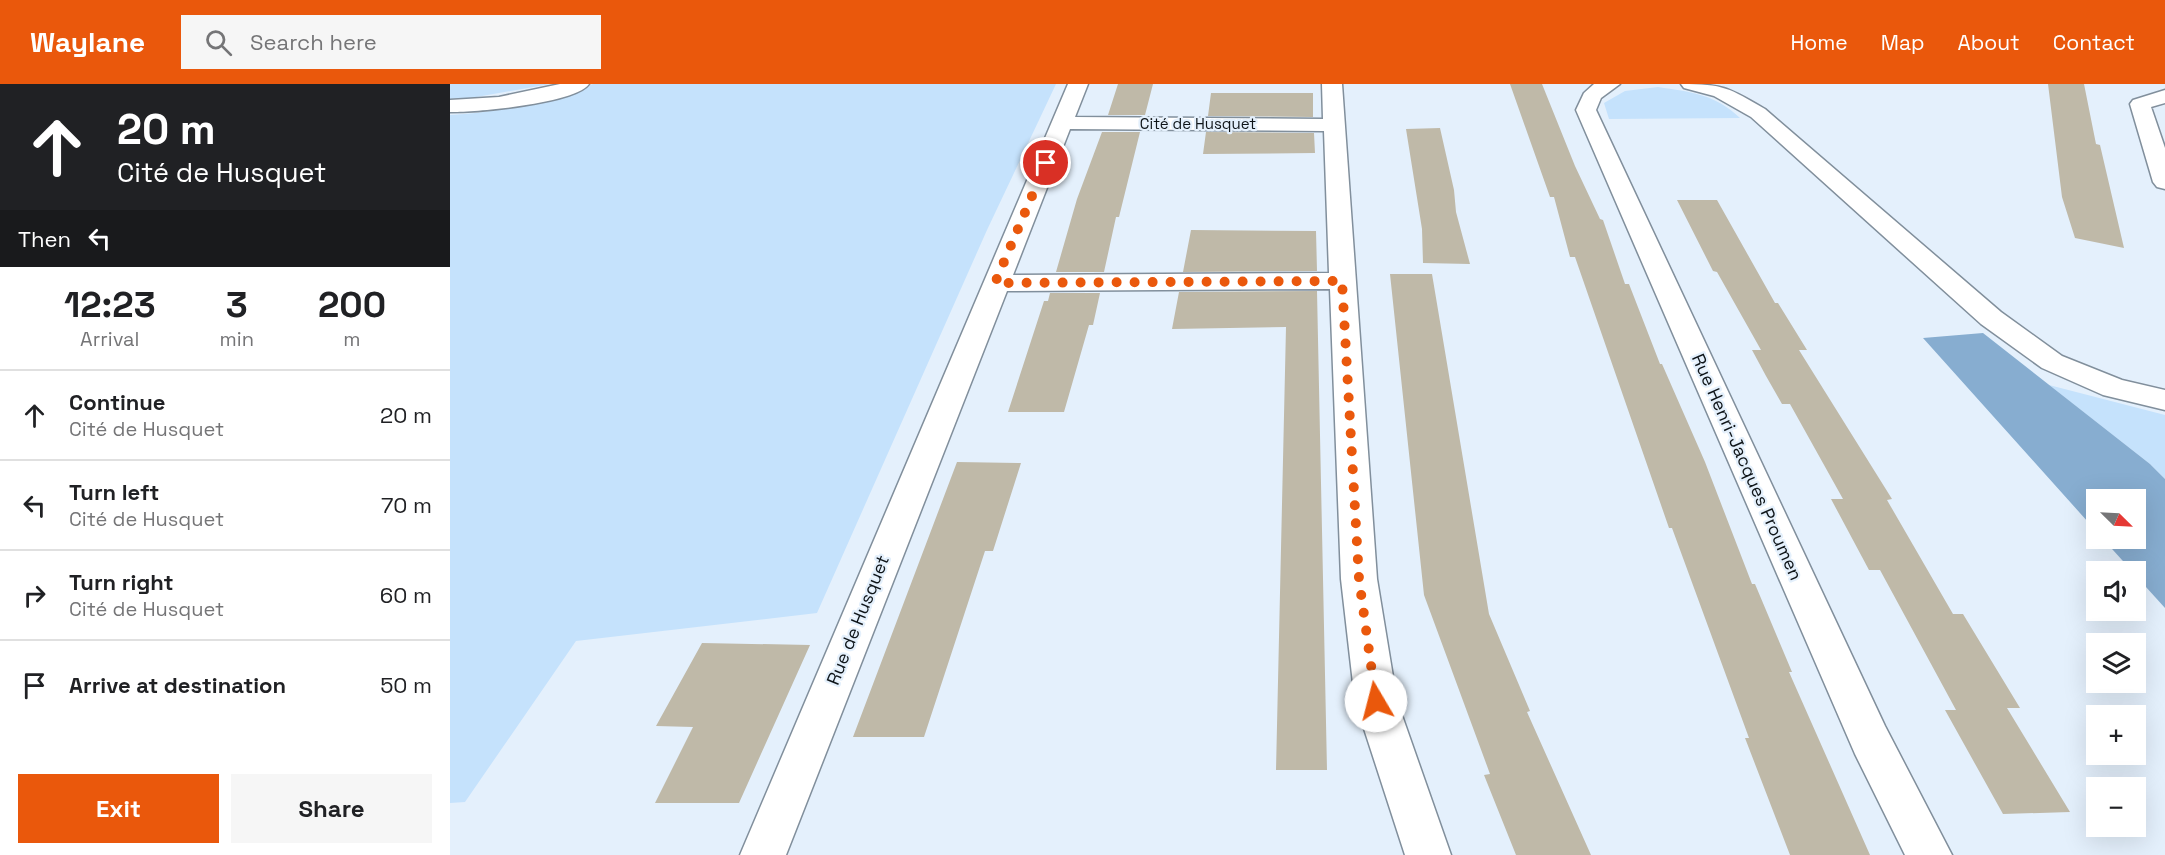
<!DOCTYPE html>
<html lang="en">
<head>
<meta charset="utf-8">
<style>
	body { margin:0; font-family:"Space Grotesk",sans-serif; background:#f6f6f6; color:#202124; height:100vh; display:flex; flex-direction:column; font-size:22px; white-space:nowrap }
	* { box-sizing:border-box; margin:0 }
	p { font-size:20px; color:#757577 }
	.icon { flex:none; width:33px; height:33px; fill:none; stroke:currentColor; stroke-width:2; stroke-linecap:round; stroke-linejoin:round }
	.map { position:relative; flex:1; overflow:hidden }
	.drawer { display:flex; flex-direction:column; background:#fff; width:450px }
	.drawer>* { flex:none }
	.banner { background:#202124; color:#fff; overflow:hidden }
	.needle { width:39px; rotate:114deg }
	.controls { position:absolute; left:1636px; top:405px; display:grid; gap:12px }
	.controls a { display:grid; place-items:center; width:60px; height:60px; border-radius:0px; background:#fff; box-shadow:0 6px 24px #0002; font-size:30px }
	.pin { position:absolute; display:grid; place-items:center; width:51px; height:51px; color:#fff; margin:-26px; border:3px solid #fff; border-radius:50%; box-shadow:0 2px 6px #0007 }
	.me { position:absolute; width:66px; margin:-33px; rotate:352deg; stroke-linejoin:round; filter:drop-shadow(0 0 4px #0008) }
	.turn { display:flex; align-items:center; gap:21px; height:126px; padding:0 18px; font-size:27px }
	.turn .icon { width:78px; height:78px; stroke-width:2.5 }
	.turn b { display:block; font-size:42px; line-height:51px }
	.then { display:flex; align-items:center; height:57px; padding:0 18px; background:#0003; gap:12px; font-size:22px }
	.eta { display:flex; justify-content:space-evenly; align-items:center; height:102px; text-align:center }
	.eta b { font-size:36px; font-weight:700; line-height:42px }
	.cta { display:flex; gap:12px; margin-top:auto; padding:12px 18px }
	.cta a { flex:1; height:69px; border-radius:0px; background:#ea580c; color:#fff; font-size:24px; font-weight:700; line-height:69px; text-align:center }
	.cta a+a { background:#f6f6f6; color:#202124 }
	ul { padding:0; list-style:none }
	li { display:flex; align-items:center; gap:18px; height:90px; padding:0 18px; border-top:2px solid #e0e0e0 }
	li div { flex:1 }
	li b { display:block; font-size:22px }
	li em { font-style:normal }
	header { display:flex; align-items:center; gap:36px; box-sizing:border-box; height:84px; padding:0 30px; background:#ea580c; color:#fff }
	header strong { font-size:28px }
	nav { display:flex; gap:33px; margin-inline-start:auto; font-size:21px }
	.search { width:420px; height:54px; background:#f6f6f6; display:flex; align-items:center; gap:15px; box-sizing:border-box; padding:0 21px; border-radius:0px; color:#757577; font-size:22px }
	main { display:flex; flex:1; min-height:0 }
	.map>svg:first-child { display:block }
</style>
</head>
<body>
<header>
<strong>Waylane</strong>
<div class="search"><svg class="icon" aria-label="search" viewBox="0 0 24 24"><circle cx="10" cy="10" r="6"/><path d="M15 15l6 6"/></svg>Search here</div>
<nav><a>Home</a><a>Map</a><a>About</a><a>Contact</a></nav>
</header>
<main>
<section class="drawer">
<div class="banner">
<div class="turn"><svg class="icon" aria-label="ahead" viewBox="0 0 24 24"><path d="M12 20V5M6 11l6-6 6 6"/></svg><div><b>20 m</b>Cité de Husquet</div></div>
<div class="then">Then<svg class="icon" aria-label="left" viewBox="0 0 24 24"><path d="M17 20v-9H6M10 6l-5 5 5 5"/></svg></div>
</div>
<div class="eta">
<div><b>12:23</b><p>Arrival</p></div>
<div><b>3</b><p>min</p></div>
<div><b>200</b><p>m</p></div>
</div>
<ul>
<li><svg class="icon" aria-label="ahead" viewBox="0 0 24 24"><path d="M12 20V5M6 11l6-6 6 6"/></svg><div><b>Continue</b><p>Cité de Husquet</p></div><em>20 m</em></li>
<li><svg class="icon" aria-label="left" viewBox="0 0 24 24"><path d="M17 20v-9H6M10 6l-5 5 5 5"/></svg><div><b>Turn left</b><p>Cité de Husquet</p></div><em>70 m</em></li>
<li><svg class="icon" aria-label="right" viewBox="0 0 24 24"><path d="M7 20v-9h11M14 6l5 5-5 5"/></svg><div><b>Turn right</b><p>Cité de Husquet</p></div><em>60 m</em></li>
<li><svg class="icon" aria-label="arrive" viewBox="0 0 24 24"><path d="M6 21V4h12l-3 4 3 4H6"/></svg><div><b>Arrive at destination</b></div><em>50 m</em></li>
</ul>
<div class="cta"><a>Exit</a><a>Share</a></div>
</section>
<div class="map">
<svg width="1715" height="771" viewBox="0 0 1715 771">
	<rect width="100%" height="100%" fill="#e4f0fc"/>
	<path fill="#c5e2fc" d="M 0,0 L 100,0 L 21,14 L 0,15 Z
		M 143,0 L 606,0 L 537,146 L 367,529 L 126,557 L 15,718 L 0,719 L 0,31 C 48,29 98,16 143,0 Z
		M 1208,3 C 1241,8 1265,10 1290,34 L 1159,35 L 1154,19 L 1175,7 Z
		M 1599,301 L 1715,331 L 1715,395 L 1700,380 Z"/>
	<path fill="#87add0" d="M 1533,249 L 1700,380 L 1715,395 L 1715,524 L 1686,492 L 1686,488 L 1682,487 L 1653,455 L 1686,454 L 1686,416 L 1647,416 L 1647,448 L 1473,254 Z"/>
	<path fill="#bfb9a8" d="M 668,0 L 703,0 L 695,31 L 658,31 Z
		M 1060,0 L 1092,0 L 1125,82 L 1150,135 L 1153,136 L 1175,200 L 1179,200 L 1210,280 L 1212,280 L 1255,378 L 1302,500 L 1305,500 L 1342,588 L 1339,588 L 1420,771 L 1340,771 L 1295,654 L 1299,654 L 1222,444 L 1219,444 L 1125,173 L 1120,173 L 1104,113 L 1100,113 Z
		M 1598,0 L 1634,0 L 1646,60 L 1650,61 L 1674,164 L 1625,154 L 1612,113 Z
		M 761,9 L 863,9 L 863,33 L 758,32 Z
		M 990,44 L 1004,106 L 1006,128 L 1020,180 L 973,179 L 972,145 L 956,45 Z
		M 652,48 L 690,48 L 669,133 L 666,133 L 654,188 L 606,188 L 627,115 Z
		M 756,48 L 864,49 L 865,69 L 753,70 Z
		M 1227,116 L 1267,116 L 1325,219 L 1328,219 L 1357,266 L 1349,266 L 1442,415 L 1437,416 L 1503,530 L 1513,530 L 1570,624 L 1557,624 L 1620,728 L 1553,730 L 1495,626 L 1506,626 L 1430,486 L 1419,486 L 1381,415 L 1393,415 L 1340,320 L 1332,320 L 1316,292 L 1302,266 L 1311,266 L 1267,188 L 1263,187 Z
		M 741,146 L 866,147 L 867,187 L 733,188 Z
		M 940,190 L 982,190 L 1039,530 L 1080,627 L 1077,628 L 1141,771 L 1066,771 L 1034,691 L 1040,690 L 974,511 Z
		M 867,207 L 877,686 L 826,686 L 836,243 L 722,245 L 729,208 Z
		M 600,209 L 650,209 L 643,241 L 639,241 L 614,328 L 558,328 L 594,217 L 598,217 Z
		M 507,378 L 571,379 L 543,467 L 535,467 L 474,653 L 403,653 Z
		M 252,559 L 360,561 L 289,719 L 205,719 L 243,643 L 206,642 Z"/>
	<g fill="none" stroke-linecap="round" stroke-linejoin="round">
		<g stroke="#818f9c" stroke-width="3">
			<path id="street" d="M 110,0 L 139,0 C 125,20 25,28 0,28 L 0,16 L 49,13 Z
				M 618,0 L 638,0 L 625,33 L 873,35 L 872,0 L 892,0 L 927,495 L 947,617 L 1001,771 L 955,771 L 905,617 L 891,495 L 880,205 L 557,207 L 336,771 L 290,771 ZM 620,45 L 874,47 L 879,189 L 563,191 Z
				M 1144,0 L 1170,0 L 1151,14 L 1146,26 L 1435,642 L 1502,771 L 1455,771 L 1405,670 L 1126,26 L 1134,9 Z
				M 1231,0 C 1274,0 1279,4 1315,25 L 1551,228 L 1612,272 L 1672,296 L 1715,306 L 1715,326 L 1653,311 L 1592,284 L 1531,240 L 1301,33 L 1264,12 L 1234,4 Z
				M 1715,6 L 1715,19 L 1701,23 L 1715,64 L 1715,105 L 1707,103 L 1703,98 L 1680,20 L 1683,16 Z"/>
		</g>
		<use href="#street" fill="#fff" fill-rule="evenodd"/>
	</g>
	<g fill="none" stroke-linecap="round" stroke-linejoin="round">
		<path stroke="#ea580c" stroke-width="10" stroke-dasharray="0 18" d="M 596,79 L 545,199 L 892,197 L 909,495 L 926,617"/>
	</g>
	<g text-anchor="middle" stroke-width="4.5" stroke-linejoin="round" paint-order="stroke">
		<g font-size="15" fill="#0e1418" stroke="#e4f0fc">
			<text x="748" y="45">Cité de Husquet</text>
		</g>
		<g font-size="18" fill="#0e1418" stroke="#e4f0fc">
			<text transform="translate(1297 383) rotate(66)" y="6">Rue Henri-Jacques Proumen</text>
			<text transform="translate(408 536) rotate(-68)" y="6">Rue de Husquet</text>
		</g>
	</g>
</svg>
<div class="controls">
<a><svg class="needle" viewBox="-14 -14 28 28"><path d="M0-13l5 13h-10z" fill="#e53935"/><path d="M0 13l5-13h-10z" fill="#757577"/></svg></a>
<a><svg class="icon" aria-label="sound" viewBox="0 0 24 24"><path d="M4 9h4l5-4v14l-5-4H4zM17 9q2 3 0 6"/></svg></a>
<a><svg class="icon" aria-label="layers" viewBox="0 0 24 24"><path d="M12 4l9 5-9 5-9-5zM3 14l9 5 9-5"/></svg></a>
<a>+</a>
<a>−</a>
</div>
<div class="pin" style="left:596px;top:79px;background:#d93025"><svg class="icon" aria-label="arrive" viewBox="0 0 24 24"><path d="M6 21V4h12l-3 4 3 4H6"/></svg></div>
<svg class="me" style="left:926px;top:617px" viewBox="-20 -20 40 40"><circle r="19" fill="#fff"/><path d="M0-13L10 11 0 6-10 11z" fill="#ea580c"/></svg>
</div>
</main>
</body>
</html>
